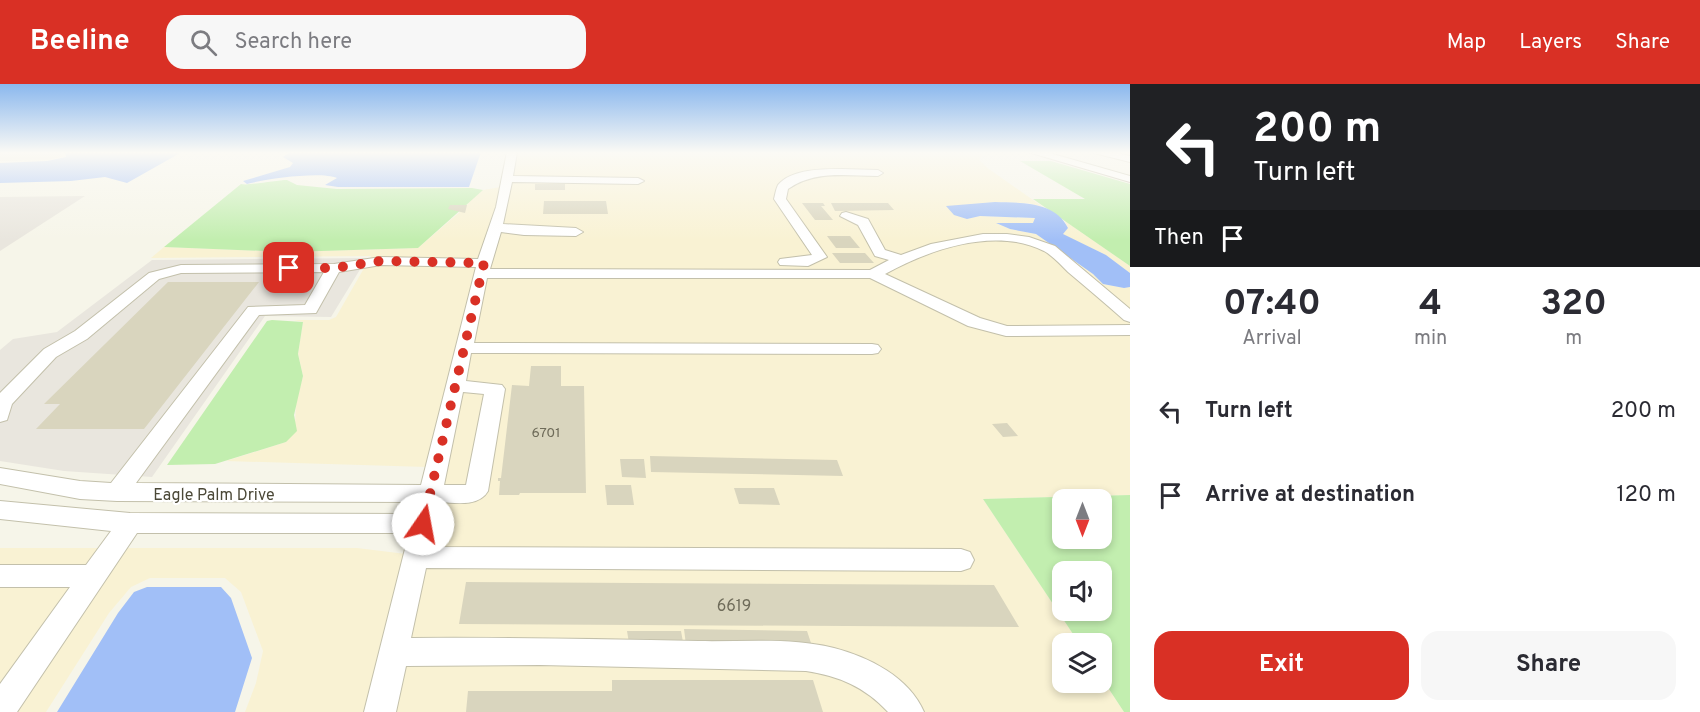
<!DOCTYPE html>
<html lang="en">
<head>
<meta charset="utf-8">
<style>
	body { margin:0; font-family:Overpass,sans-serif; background:#f7f7f7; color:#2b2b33; height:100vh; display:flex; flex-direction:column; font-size:22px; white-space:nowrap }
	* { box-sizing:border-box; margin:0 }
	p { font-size:20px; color:#7c7c81 }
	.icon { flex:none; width:33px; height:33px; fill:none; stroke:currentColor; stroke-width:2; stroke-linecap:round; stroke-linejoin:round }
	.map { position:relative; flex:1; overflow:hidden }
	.details { display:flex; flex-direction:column; background:#fff; width:570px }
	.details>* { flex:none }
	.banner { background:#202124; color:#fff; overflow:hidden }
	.needle { width:39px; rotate:180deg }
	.tools { position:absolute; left:1052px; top:405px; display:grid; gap:12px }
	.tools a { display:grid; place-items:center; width:60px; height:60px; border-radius:12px; background:#fff; box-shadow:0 3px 9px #0003; font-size:30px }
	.pin { position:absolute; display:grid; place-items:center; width:51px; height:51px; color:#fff; margin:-26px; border-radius:12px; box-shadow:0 3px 9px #0006 }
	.me { position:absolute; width:66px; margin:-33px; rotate:12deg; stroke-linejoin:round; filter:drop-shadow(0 0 4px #0008) }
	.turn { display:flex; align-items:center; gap:21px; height:126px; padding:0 24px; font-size:27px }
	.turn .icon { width:78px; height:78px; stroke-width:2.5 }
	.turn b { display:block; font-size:42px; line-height:51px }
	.then { display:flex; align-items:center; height:57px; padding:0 24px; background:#0003; gap:12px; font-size:22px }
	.eta { display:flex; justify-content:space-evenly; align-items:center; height:102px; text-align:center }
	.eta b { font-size:36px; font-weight:700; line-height:42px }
	.primary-button { display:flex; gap:12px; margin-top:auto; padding:12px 24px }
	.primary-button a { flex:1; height:69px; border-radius:18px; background:#d93025; color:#fff; font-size:24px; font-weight:700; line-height:69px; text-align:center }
	.primary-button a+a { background:#f7f7f7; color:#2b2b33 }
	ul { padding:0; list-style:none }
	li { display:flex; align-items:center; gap:18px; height:84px; padding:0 24px }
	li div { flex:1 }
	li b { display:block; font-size:22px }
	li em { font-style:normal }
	header { display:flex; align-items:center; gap:36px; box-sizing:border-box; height:84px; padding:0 30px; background:#d93025; color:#fff }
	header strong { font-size:28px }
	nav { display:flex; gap:33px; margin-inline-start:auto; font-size:21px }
	.search { width:420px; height:54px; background:#f7f7f7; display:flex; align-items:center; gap:15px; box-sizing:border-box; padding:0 21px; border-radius:18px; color:#7c7c81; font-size:22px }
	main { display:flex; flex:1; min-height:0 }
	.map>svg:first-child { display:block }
</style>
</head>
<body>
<header>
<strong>Beeline</strong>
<div class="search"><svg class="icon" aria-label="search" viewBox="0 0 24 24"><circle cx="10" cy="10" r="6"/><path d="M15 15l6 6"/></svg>Search here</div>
<nav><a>Map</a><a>Layers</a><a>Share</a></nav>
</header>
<main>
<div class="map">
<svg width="1130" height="628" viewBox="0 0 1130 628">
	<rect width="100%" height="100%" fill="#f6f5e9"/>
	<path fill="#ebe9d7" d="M 0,68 L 61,68 L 62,73 L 48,76 L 0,77 Z"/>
	<path fill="#f9f2d3" d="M 516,68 L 973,68 L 982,71 L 979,76 L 989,85 L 1043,123 L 1028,119 L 995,118 L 966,121 L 967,135 L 980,132 L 1035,134 L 1034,139 L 998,140 L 1010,145 L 1036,150 L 1093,190 L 1103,200 L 1124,204 L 1130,203 L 1130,411 L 983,415 L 1079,559 L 1062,560 L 1062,598 L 1101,598 L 1101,593 L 1124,628 L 392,628 L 487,189 Z
		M 501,103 L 427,383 L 226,377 L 286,358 L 295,340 L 296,318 L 303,292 L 298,270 L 303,238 L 294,236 L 329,236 L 336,233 L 371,172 L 151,174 L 164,163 L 289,168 L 418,164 L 461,127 L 476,111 L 483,106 Z
		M 1065,137 L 1130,182 L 1130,189 L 1106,171 L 1062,150 L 1068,144 Z
		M 0,464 L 357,464 L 406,470 L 367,628 L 245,628 L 256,599 L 263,567 L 241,508 L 225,494 L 150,494 L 131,503 L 109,529 L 46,628 L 0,628 Z"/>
	<path fill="#e9e6de" d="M 85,112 L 0,167 L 0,113 Z
		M 367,174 L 331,233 L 265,232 L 152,393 L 64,387 L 0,377 L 0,266 L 13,255 L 57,248 L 152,176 Z"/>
	<path fill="#c2eeaf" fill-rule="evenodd" d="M 1020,77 L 1051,77 L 1130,100 L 1130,182 L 1033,115 L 1085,115 Z
		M 287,96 L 297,101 L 337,105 L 472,104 L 483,106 L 418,164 L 289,168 L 164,163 L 241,100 C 248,102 276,96 287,96 Z
		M 272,236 L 303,238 L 298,270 L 303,292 L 294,331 L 297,347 L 286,358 L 215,380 L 167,381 L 267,237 Z
		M 1130,411 L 1130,628 L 1124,628 L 1101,593 L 1101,560 L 1079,559 L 983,415 ZM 1062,416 L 1101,416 L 1101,454 L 1062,454 ZM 1062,488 L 1101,488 L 1101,526 L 1062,526 Z"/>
	<path fill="#a1bff7" d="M 65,68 L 182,68 L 127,99 L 105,93 L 71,97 L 0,99 L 0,79 L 47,77 L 66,73 Z
		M 290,68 L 481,68 L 469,103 L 338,103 L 325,101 L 337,94 C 320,87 265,95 247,100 L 243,97 L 290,83 L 293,79 L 283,73 Z
		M 995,118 C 1021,119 1055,117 1068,144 L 1063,150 L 1106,171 L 1130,189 L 1130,203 L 1124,204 L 1103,200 L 1093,190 L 1036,150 L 1010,145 L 996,139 L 1033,139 L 1035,134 L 980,132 L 967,135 L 954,131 L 946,122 Z
		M 147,503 L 221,503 L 231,514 L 252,574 L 235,628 L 57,628 L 118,529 L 134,508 Z"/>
	<path fill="#d9d5be" d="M 535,100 L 565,100 L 565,106 L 535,106 Z
		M 544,117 L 606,117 L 608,130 L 543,130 Z
		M 802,119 L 823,119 L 825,122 L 821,122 L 833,136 L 815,136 Z
		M 831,119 L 888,119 L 894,126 L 835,127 Z
		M 450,121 L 467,121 L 465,129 L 448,125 Z
		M 827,152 L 850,152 L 860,164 L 836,164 Z
		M 832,169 L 865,169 L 874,179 L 840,179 Z
		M 168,198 L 259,198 L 144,345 L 36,345 L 60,320 L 44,320 Z
		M 531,282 L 561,282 L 561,302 L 584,302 L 586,409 L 520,409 L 519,411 L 499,411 L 500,397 L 498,397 L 498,394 L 501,394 L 512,301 L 529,302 Z
		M 1007,339 L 1018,352 L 1003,353 L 992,340 Z
		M 650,372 L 837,376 L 843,392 L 651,388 Z
		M 620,375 L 644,375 L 646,394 L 622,393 Z
		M 605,401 L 631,401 L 634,421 L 607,421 Z
		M 734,404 L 774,404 L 780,421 L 739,420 Z
		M 466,498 L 994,501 L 1019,543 L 459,540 Z
		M 684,545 L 807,547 L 812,562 L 686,561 Z
		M 627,547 L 681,547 L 683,558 L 629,559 Z
		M 612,596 L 813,596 L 823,628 L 466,628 L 468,607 L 612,607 Z"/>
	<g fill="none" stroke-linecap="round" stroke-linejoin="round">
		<g stroke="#c3c0ab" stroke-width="2">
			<path id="minor" d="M 507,68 L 517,68 L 513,92 L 638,94 L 644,97 L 638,100 L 512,98 L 503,140 L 576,144 L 583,148 L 576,152 L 524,151 L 501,148 L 490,185 L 870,186 L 889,176 L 875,172 L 858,141 L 840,132 L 842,129 L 846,128 L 868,135 L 885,166 L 901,171 L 931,160 L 983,150 L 1007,150 L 1029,153 L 1055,162 L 1130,225 L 1130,238 L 1124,236 C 1106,220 1087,204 1068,188 C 1061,181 1053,172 1044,167 C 994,142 929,166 885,190 L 980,234 L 1007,242 L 1130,241 L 1130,251 L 1006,252 L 968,242 L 870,194 L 487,194 L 474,259 L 872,260 L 878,261 L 881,265 L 878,269 L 872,270 L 471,269 L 466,297 L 502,301 L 505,305 L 488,407 C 479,423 456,419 440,418 L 431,463 L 961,465 L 970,468 L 974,476 L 970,484 L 961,487 L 426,484 L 411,554 C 507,553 603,555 698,557 C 743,558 791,553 834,564 C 869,573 909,593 924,628 L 888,628 C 865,603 839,592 806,587 L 540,581 L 406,582 L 396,628 L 364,628 L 409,449 L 137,449 L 17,628 L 0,628 L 0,600 L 70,503 L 0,503 L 0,481 L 86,481 L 111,447 L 0,435 L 0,417 L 130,429 L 413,430 L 416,418 L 117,417 L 80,415 L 0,400 L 0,384 L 80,397 L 111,399 L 248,223 L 305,221 L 324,188 L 181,189 L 159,195 L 87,255 L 56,273 L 12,320 L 7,336 L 0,338 L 0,309 L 44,265 L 75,247 L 149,189 L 181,181 L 334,180 L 381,173 L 478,175 L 496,123 ZM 381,181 L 476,183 L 421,401 L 136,399 L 259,231 L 316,229 L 339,188 ZM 463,308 L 484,310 L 466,401 L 444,401 Z
				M 1028,68 L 1046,68 L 1130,92 L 1130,98 Z
				M 1090,68 L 1113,68 L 1130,72 L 1130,78 Z
				M 842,85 L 878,86 L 883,89 L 878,92 C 847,92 815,86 788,105 L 786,115 L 827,173 L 808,182 L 780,181 L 778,178 L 780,175 L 812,171 L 774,115 C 775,111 776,105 778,101 C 791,85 823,85 842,85 Z"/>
		</g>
		<use href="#minor" fill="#fff" fill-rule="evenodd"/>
	</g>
	<linearGradient id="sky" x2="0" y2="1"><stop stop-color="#8bb8ee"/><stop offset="0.44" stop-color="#fbfaf5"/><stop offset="1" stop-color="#fbfaf5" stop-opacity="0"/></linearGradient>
	<rect width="1130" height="156" fill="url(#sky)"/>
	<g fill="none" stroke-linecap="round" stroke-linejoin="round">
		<path stroke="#d93025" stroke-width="10" stroke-dasharray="0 18" d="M 289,184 L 334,184 L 381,177 L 484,179 L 423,440"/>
	</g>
	<g text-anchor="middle" stroke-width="4.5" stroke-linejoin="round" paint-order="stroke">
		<g font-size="14" fill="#6e6b59">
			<text x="546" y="353">6701</text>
		</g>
		<g font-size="16" fill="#4b4837" stroke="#fff">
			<text x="214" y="416">Eagle Palm Drive</text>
		</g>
		<g font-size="16" fill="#6e6b59">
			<text x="734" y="527">6619</text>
		</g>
	</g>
</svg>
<div class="tools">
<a><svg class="needle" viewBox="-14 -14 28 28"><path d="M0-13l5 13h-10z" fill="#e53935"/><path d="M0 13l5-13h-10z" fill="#7c7c81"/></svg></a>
<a><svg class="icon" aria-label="sound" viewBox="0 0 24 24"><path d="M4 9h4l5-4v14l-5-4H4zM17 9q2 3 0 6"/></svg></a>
<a><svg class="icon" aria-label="layers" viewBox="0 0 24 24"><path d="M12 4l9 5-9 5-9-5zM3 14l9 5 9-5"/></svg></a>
</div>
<div class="pin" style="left:289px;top:184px;background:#d93025"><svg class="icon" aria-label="arrive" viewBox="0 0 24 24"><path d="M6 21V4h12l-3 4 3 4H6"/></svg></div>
<svg class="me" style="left:423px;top:440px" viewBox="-20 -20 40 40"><circle r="19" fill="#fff"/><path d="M0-13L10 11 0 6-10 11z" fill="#d93025"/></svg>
</div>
<section class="details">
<div class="banner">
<div class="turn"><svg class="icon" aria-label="left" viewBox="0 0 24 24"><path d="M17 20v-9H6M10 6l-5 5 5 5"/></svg><div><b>200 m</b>Turn left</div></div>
<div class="then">Then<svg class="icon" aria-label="arrive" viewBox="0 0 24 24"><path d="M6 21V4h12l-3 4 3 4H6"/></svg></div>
</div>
<div class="eta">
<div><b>07:40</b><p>Arrival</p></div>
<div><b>4</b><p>min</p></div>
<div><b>320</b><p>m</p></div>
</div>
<ul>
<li><svg class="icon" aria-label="left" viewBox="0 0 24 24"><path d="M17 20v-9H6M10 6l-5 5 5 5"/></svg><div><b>Turn left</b></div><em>200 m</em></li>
<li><svg class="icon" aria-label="arrive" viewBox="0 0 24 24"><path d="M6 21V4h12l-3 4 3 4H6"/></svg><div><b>Arrive at destination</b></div><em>120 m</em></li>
</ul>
<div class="primary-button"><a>Exit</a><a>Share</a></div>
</section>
</main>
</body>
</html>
